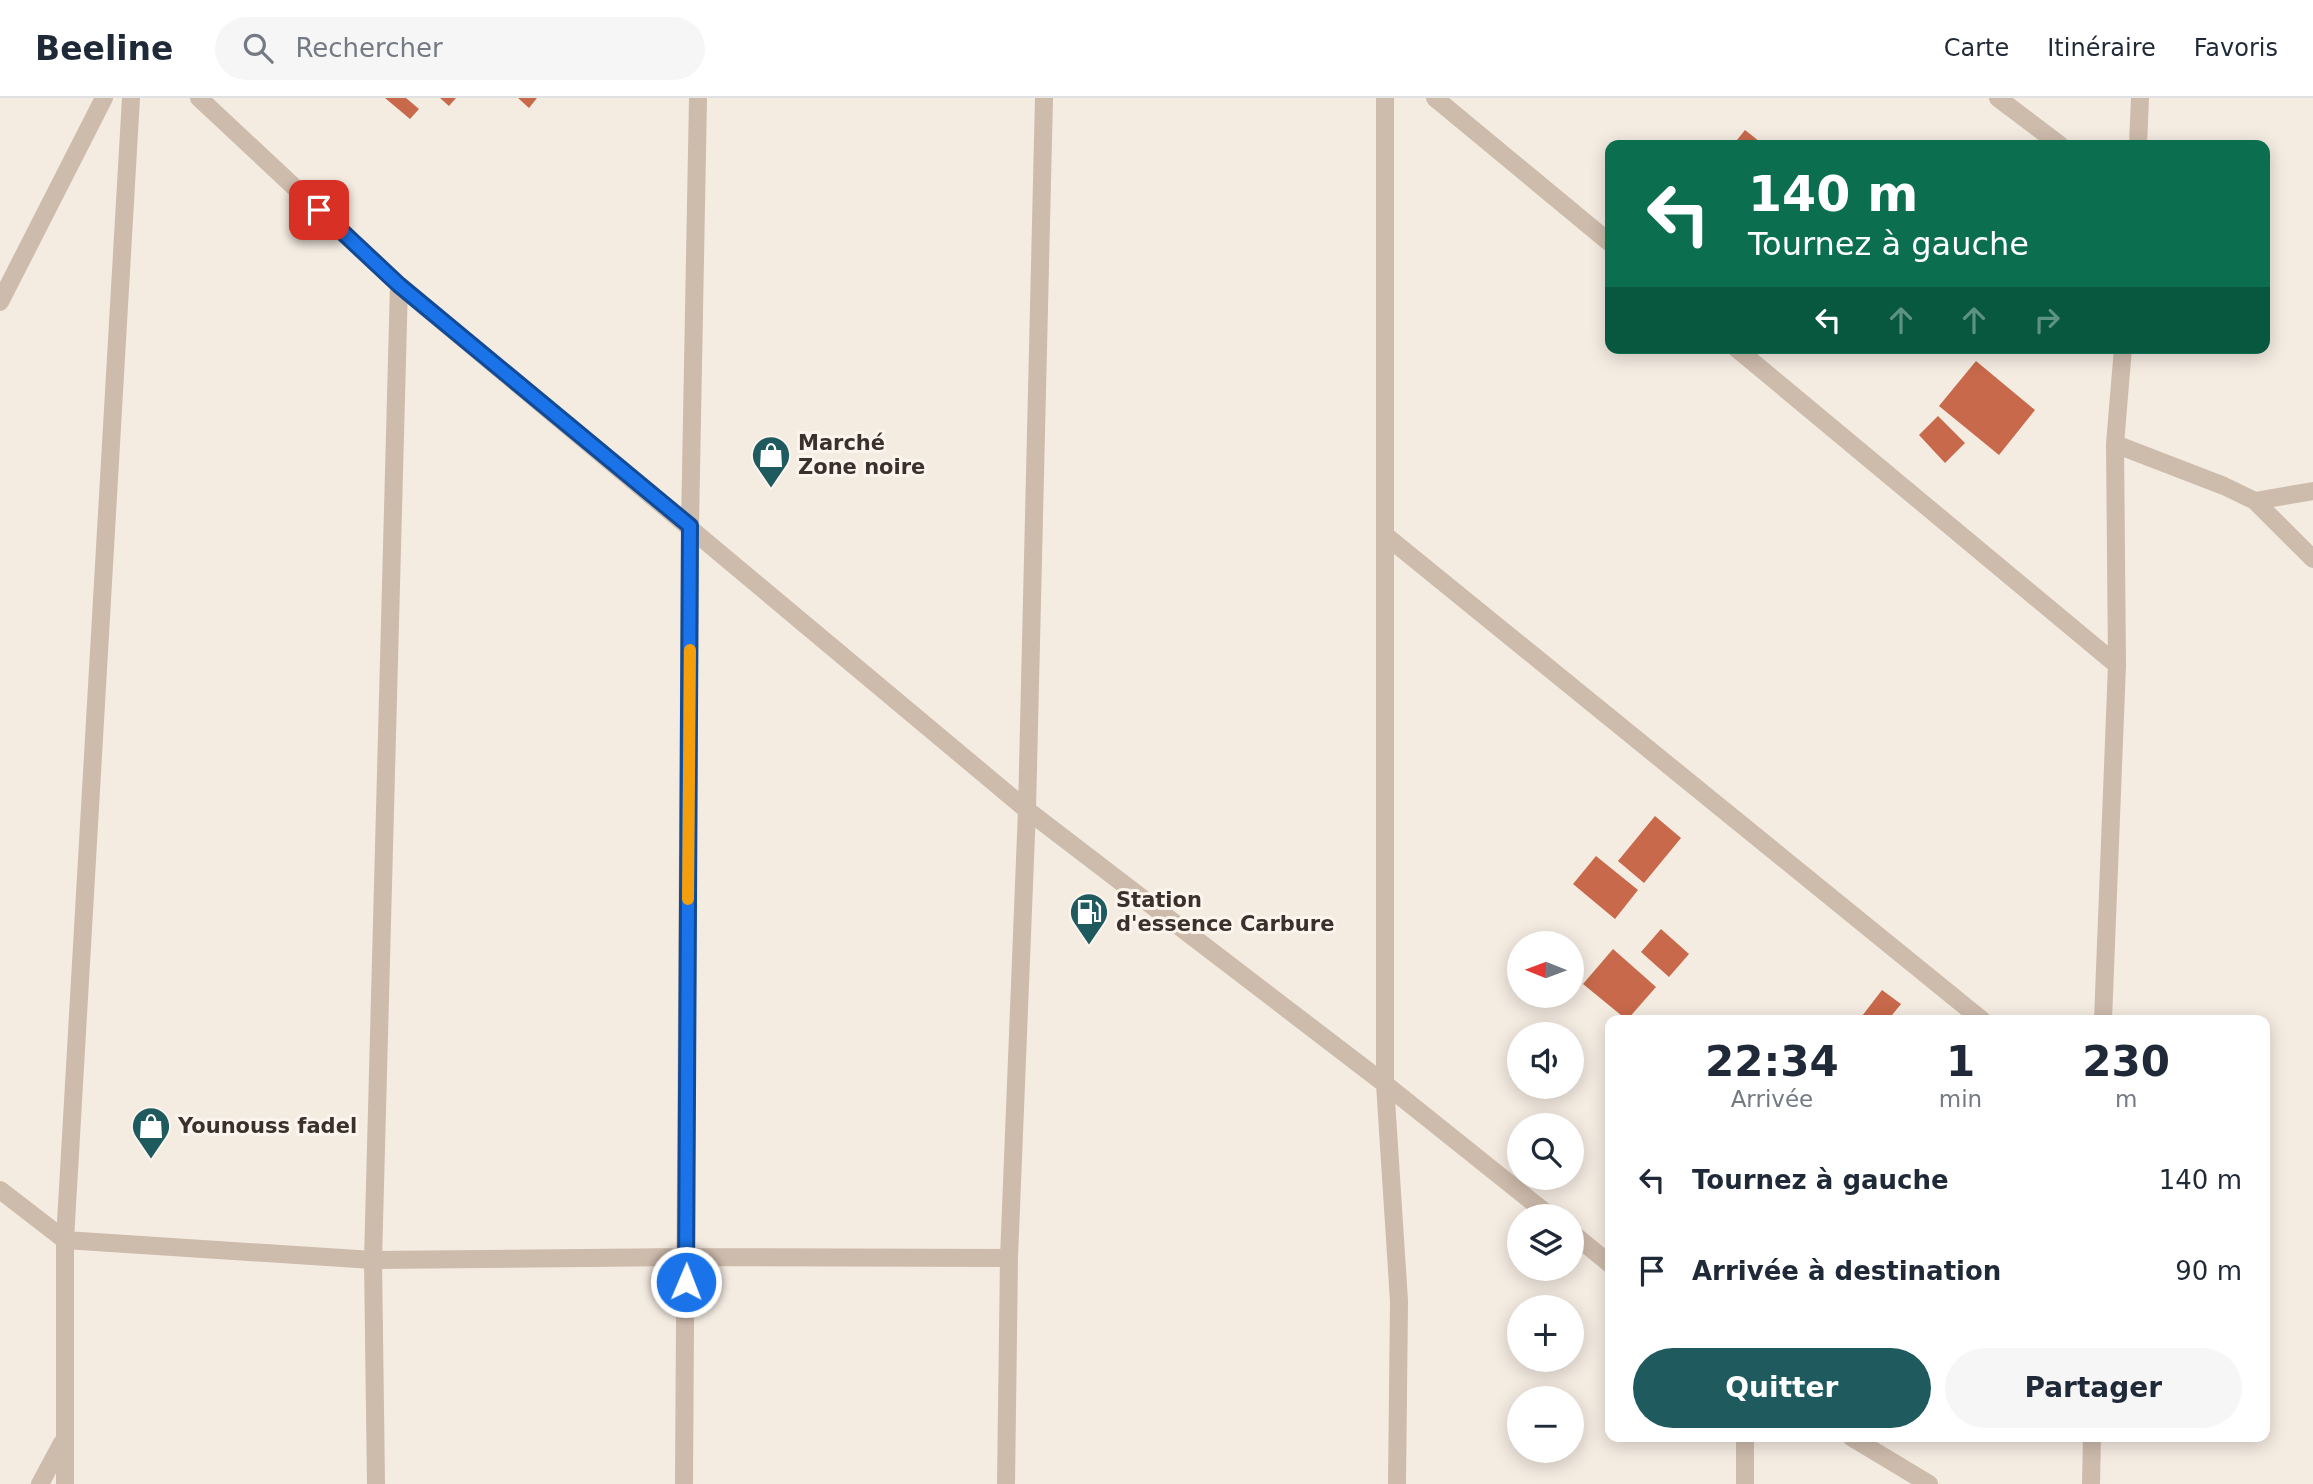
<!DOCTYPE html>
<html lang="fr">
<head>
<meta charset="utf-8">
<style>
	body { margin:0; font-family:"DejaVu Sans",sans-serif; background:#f6f6f7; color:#1f2937; height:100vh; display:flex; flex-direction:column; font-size:26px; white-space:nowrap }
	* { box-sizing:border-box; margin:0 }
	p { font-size:23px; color:#747a83 }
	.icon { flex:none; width:38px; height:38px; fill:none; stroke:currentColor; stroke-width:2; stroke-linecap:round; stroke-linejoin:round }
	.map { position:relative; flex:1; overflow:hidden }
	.drawer { position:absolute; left:1605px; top:917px; width:665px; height:427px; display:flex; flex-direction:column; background:#fff; border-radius:14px; box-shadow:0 4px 18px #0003 }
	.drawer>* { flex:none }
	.hud { position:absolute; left:1605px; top:42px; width:665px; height:214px; border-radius:14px; box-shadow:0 4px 18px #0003; background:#0b6e4f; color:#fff; overflow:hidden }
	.needle { width:46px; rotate:271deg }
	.controls { position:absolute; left:1507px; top:833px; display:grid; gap:14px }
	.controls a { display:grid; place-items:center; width:77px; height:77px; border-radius:50%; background:#fff; box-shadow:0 4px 18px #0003; font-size:35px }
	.pin { position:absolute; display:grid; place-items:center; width:60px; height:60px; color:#fff; margin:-30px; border-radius:14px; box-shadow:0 4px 10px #0006 }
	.me { position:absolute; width:77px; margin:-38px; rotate:1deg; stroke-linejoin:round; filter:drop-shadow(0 0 5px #0008) }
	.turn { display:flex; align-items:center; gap:24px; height:147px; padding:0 28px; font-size:32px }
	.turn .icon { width:91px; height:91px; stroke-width:2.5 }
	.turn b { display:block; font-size:49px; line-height:60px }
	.lanes { display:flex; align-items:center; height:66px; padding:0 28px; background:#0003; justify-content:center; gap:35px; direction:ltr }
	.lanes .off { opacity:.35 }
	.eta { display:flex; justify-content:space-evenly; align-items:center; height:119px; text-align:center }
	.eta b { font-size:42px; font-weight:700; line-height:49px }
	.action { display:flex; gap:14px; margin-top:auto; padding:14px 28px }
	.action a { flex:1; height:80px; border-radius:42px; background:#1f5a5e; color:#fff; font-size:28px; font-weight:700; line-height:80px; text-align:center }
	.action a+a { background:#f6f6f7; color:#1f2937 }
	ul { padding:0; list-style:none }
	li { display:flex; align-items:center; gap:21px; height:91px; padding:0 28px }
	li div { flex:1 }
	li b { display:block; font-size:26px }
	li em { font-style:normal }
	header { display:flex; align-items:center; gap:42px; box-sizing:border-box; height:98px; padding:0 35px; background:#fff; border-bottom:2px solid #e0e1e3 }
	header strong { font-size:33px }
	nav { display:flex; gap:38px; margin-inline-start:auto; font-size:24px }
	.search { width:490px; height:63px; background:#f6f6f7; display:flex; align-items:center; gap:18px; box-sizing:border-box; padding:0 24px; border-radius:38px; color:#747a83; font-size:26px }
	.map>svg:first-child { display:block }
</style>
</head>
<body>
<header>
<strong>Beeline</strong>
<div class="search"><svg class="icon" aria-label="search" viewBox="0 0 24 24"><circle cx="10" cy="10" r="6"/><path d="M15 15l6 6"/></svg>Rechercher</div>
<nav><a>Carte</a><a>Itinéraire</a><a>Favoris</a></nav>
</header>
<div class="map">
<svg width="2313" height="1386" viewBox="0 0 2313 1386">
	<rect width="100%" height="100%" fill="#f4ebe1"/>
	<path fill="#c8694b" d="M 385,0 L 406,0 L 419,11 L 410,21 Z
		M 440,0 L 456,0 L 449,8 Z
		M 518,0 L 537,0 L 529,10 Z
		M 1745,32 L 1764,47 L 1733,47 Z
		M 1976,263 L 2035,312 L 1999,357 L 1939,308 Z
		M 1938,318 L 1965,345 L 1945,365 L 1919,337 Z
		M 1655,718 L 1681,740 L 1644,785 L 1618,763 Z
		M 1596,758 L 1638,792 L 1615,821 L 1573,786 Z
		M 1661,831 L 1689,856 L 1669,879 L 1641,854 Z
		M 1613,851 L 1656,889 L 1627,922 L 1583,886 Z
		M 1882,892 L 1901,906 L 1888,922 L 1859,922 Z"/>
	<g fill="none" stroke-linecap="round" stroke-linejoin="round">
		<path stroke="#cdbbac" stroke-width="18" d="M 199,0 L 399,187 L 1027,712 L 1385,986 L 1550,1118
			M 1385,0 L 1385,986 L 1399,1203 L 1397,1386
			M 1435,0 L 1610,145
			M 1998,0 L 2060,47
			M 2138,47 L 2140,0
			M 0,204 L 104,0
			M 1736,250 L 2117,567
			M 2115,346 L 2224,388 L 2255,403 L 2313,461
			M 2255,403 L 2313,393
			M 1385,437 L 1982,922
			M 2103,922 L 2117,567 L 2115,346 L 2123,250
			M 0,1092 L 65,1142 L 373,1162 L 686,1159 L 1009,1160
			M 1572,1135 L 1610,1166
			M 1745,1339 L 1745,1386
			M 1851,1339 L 1929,1386
			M 40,1386 L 62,1345
			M 65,1386 L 65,1142 L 131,0
			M 376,1386 L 373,1162 L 399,187
			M 684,1386 L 690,428 L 698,0
			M 1006,1386 L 1009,1160 L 1027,712 L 1044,0
			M 2091,1386 L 2092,1339"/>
	</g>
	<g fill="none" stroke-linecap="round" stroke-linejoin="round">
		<g stroke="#114b97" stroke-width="18">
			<path id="route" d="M 319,112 L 399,187 L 690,428 L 686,1184"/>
		</g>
		<use href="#route" stroke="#1a73e8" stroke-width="12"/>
		<path stroke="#f59e0b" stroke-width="12" d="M 688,801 L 690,552"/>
	</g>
	<defs>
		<g id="shop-pin" transform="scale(2.0125)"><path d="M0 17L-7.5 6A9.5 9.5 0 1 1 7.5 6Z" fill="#1f5a5e" stroke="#fbf5ee"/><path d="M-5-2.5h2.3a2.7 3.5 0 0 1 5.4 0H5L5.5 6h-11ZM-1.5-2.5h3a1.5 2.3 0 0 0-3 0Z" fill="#fff"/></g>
		<g id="fuel-pin" transform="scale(2.0125)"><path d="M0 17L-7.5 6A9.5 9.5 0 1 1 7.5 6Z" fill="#1f5a5e" stroke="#fbf5ee"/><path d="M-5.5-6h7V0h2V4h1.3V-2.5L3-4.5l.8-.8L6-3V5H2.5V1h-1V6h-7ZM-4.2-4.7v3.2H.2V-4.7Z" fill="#fff"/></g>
	</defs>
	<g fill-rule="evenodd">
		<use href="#shop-pin" x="771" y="357"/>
		<use href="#fuel-pin" x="1089" y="814"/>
		<use href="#shop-pin" x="151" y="1028"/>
	</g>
	<g text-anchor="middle" stroke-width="6" stroke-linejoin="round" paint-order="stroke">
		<g font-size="21" font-weight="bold" fill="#3b302b" stroke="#fbf5ee" text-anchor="start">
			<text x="798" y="352">Marché<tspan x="798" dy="24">Zone noire</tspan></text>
			<text x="1116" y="809">Station<tspan x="1116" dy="24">d'essence Carbure</tspan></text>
			<text x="178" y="1035">Younouss fadel</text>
		</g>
	</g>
</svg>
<div class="controls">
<a><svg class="needle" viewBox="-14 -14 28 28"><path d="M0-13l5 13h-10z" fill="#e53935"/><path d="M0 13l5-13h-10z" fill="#747a83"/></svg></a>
<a><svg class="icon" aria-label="sound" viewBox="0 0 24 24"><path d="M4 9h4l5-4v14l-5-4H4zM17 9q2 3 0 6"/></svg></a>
<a><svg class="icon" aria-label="search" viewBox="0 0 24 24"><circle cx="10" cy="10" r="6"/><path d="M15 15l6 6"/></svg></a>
<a><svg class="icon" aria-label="layers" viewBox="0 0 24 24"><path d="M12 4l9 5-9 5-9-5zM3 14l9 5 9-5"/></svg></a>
<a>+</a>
<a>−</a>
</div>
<div class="pin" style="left:319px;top:112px;background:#d93025"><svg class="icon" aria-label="arrive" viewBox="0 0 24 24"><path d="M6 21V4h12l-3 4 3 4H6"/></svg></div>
<svg class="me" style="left:686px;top:1184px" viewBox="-20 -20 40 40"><circle r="17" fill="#1a73e8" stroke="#fff" stroke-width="3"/><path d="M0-11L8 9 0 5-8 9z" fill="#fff"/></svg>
<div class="hud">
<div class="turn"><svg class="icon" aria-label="left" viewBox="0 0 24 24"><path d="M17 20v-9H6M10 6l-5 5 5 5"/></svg><div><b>140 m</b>Tournez à gauche</div></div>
<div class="lanes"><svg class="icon" aria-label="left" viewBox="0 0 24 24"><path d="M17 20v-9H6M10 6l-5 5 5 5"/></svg><svg class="icon off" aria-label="ahead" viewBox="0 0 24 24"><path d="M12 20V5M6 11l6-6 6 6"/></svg><svg class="icon off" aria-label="ahead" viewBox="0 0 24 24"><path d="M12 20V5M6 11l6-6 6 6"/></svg><svg class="icon off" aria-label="right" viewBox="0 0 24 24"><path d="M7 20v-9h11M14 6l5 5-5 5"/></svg></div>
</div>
<section class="drawer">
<div class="eta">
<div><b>22:34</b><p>Arrivée</p></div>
<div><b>1</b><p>min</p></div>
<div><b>230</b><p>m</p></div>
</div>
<ul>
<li><svg class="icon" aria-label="left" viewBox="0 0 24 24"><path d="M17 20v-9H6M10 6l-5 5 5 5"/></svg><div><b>Tournez à gauche</b></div><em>140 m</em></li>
<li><svg class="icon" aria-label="arrive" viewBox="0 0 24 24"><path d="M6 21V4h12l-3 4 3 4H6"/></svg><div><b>Arrivée à destination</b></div><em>90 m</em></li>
</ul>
<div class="action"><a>Quitter</a><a>Partager</a></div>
</section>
</div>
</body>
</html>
